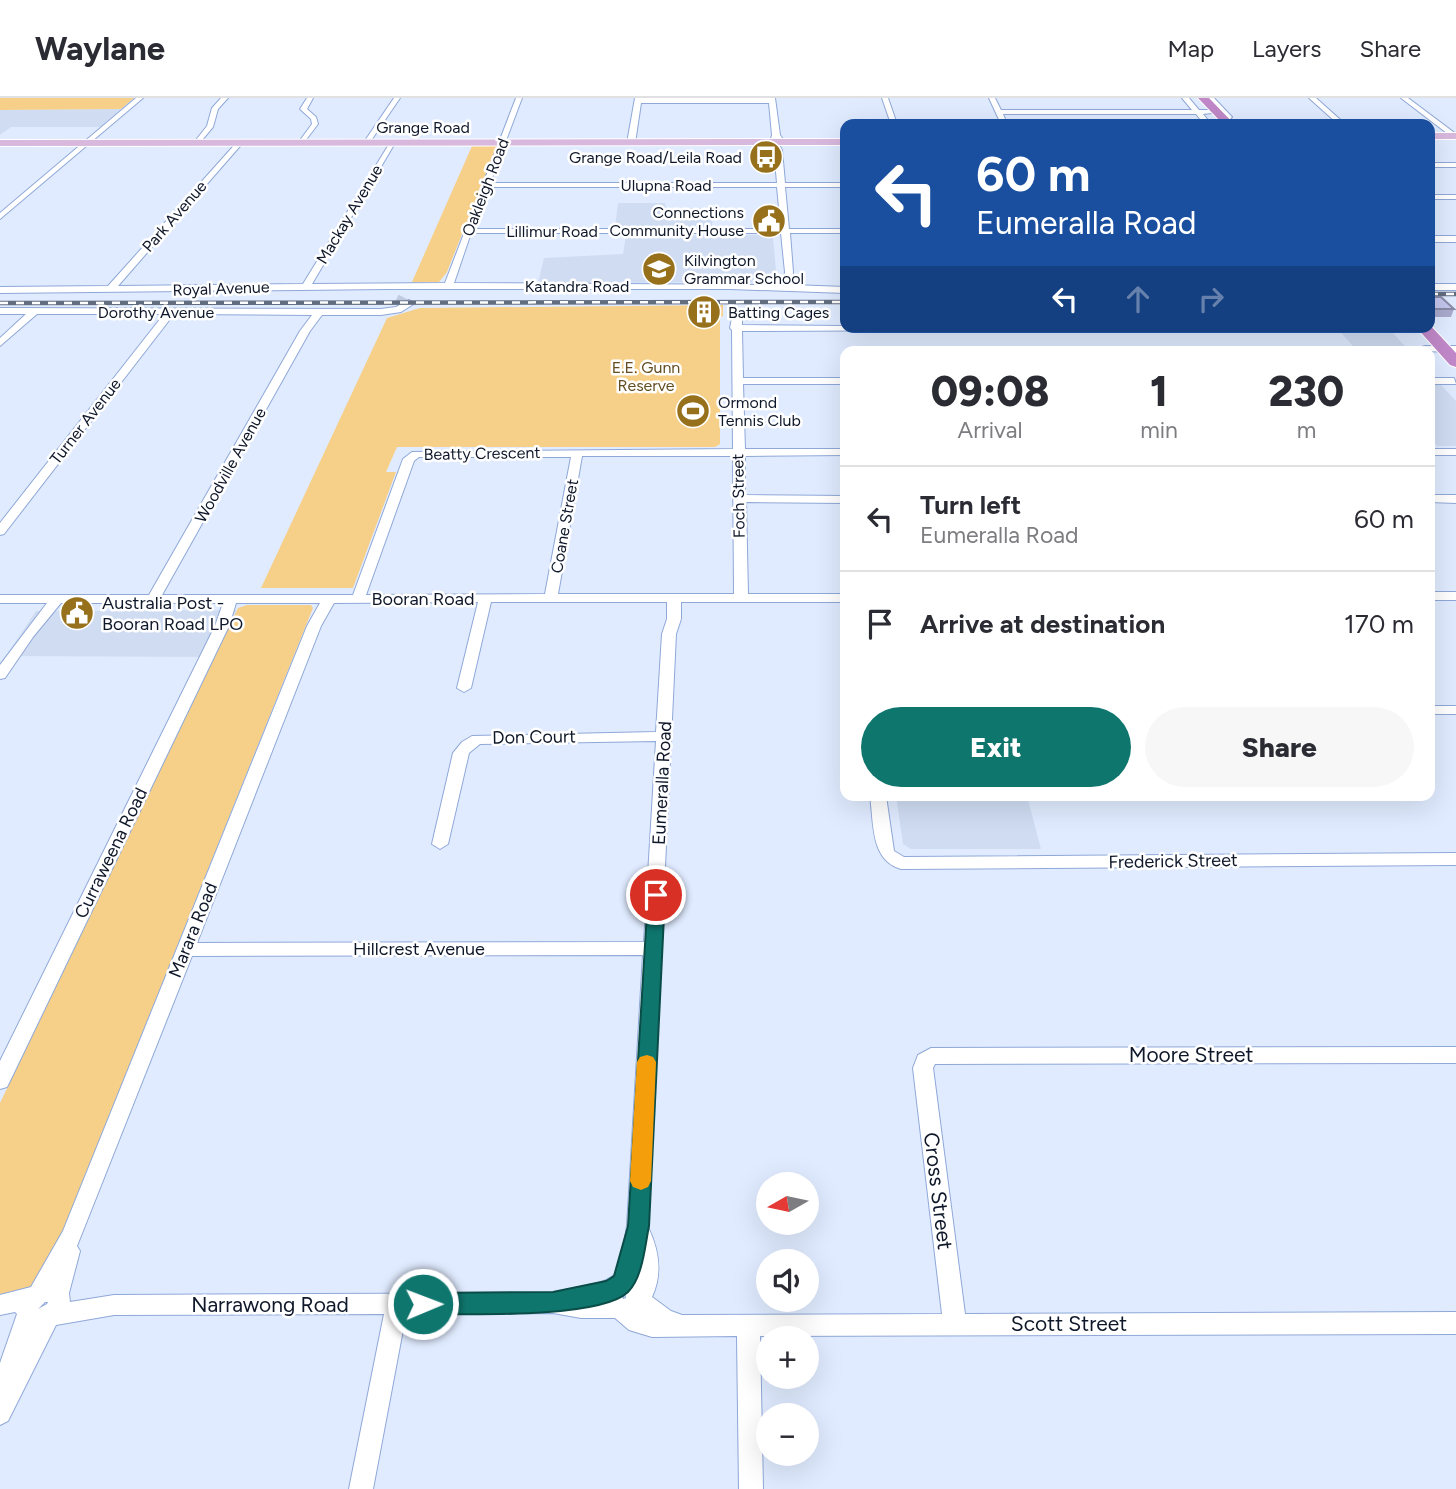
<!DOCTYPE html>
<html lang="en">
<head>
<meta charset="utf-8">
<style>
	body { margin:0; font-family:Figtree,sans-serif; background:#f7f7f7; color:#2b2b33; height:100vh; display:flex; flex-direction:column; font-size:26px; white-space:nowrap }
	* { box-sizing:border-box; margin:0 }
	p { font-size:23px; color:#7c7c81 }
	.icon { flex:none; width:38px; height:38px; fill:none; stroke:currentColor; stroke-width:2; stroke-linecap:round; stroke-linejoin:round }
	.map { position:relative; flex:1; overflow:hidden }
	.panel { position:absolute; left:840px; top:248px; width:595px; height:455px; display:flex; flex-direction:column; background:#fff; border-radius:14px; box-shadow:0 7px 28px #0002 }
	.panel>* { flex:none }
	.hud { position:absolute; left:840px; top:21px; width:595px; height:214px; border-radius:14px; box-shadow:0 7px 28px #0002; background:#1a4fa0; color:#fff; overflow:hidden }
	.needle { width:46px; rotate:261deg }
	.fabs { position:absolute; left:756px; top:1074px; display:grid; gap:14px }
	.fabs a { display:grid; place-items:center; width:63px; height:63px; border-radius:50%; background:#fff; box-shadow:0 7px 28px #0002; font-size:35px }
	.pin { position:absolute; display:grid; place-items:center; width:60px; height:60px; color:#fff; margin:-30px; border:4px solid #fff; border-radius:50%; box-shadow:0 2px 7px #0007 }
	.me { position:absolute; width:77px; margin:-38px; rotate:89deg; stroke-linejoin:round; filter:drop-shadow(0 0 5px #0008) }
	.turn { display:flex; align-items:center; gap:24px; height:147px; padding:0 21px; font-size:32px }
	.turn .icon { width:91px; height:91px; stroke-width:2.5 }
	.turn b { display:block; font-size:49px; line-height:60px }
	.lanes { display:flex; align-items:center; height:66px; padding:0 21px; background:#0003; justify-content:center; gap:35px; direction:ltr }
	.lanes .off { opacity:.35 }
	.eta { display:flex; justify-content:space-evenly; align-items:center; height:119px; text-align:center }
	.eta b { font-size:42px; font-weight:800; line-height:49px }
	.primary-button { display:flex; gap:14px; margin-top:auto; padding:14px 21px }
	.primary-button a { flex:1; height:80px; border-radius:42px; background:#0f766e; color:#fff; font-size:28px; font-weight:800; line-height:80px; text-align:center }
	.primary-button a+a { background:#f7f7f7; color:#2b2b33 }
	ul { padding:0; list-style:none }
	li { display:flex; align-items:center; gap:21px; height:105px; padding:0 21px; border-top:2px solid #e1e1e2 }
	li div { flex:1 }
	li b { display:block; font-size:26px }
	li em { font-style:normal }
	header { display:flex; align-items:center; gap:42px; box-sizing:border-box; height:98px; padding:0 35px; background:#fff; border-bottom:2px solid #e1e1e2 }
	header strong { font-size:33px }
	nav { display:flex; gap:38px; margin-inline-start:auto; font-size:24px }
	.map>svg:first-child { display:block }
</style>
</head>
<body>
<header>
<strong>Waylane</strong>
<nav><a>Map</a><a>Layers</a><a>Share</a></nav>
</header>
<div class="map">
<svg width="1456" height="1391" viewBox="0 0 1456 1391">
	<rect width="100%" height="100%" fill="#e0ebff"/>
	<path fill="#cfdcf2" d="M 121,11 L 100,29 L 11,29 L 0,37 L 0,12 Z
		M 618,105 L 665,105 L 666,110 L 713,110 L 712,129 L 615,129 Z
		M 767,137 L 773,139 L 777,183 L 774,184 L 538,185 L 544,160 L 623,156 L 626,138 Z
		M 1336,229 L 1388,229 L 1410,254 L 1358,254 Z
		M 1430,275 L 1456,303 L 1456,348 L 1437,348 L 1430,340 Z
		M 237,512 L 215,559 L 6,558 L 36,513 Z
		M 896,698 L 1027,698 L 1041,751 L 911,751 L 903,746 Z"/>
	<path fill="#f6d088" d="M 0,0 L 134,0 L 121,11 L 0,12 Z
		M 472,48 L 497,48 L 447,174 L 439,184 L 412,184 Z
		M 723,207 L 723,218 L 720,219 L 720,346 L 715,349 L 397,349 L 386,374 L 396,374 L 353,490 L 261,490 L 387,220 L 420,210 Z
		M 247,507 L 311,507 L 313,510 L 51,1162 L 32,1189 L 0,1196 L 0,1005 L 238,510 Z"/>
	<g fill="none" stroke-linecap="round" stroke-linejoin="round">
		<path stroke="#c1cbdf" stroke-width="10" stroke-dasharray="10 5" stroke-linecap="butt" d="M 400,205 L 403,199"/>
		<g stroke="#8fa8d8" stroke-width="2">
			<path id="minor" d="M 136,0 L 143,0 L 0,121 L 0,115 Z
				M 221,0 L 228,0 L 218,11 L 213,29 L 198,47 L 192,47 L 207,28 L 212,10 Z
				M 307,0 L 313,0 L 307,11 L 316,19 L 318,26 L 302,47 L 298,45 L 312,26 L 311,21 L 300,11 Z
				M 394,0 L 400,0 L 368,47 L 362,47 Z
				M 516,0 L 522,0 L 490,85 L 777,85 L 774,52 L 770,44 L 772,37 L 769,5 L 641,5 L 635,45 L 631,47 L 627,45 L 635,0 L 775,0 L 780,37 L 784,43 L 778,45 L 782,52 L 785,85 L 845,85 L 845,89 L 785,89 L 789,131 L 845,131 L 845,135 L 790,135 L 793,174 L 792,187 L 845,189 L 845,195 L 730,191 L 388,191 L 0,195 L 0,189 L 108,188 L 238,43 L 241,47 L 118,188 L 303,186 L 391,43 L 395,45 L 312,186 L 445,185 ZM 488,89 L 777,89 L 781,131 L 473,131 ZM 471,135 L 781,135 L 785,174 L 783,187 L 454,185 Z
				M 882,0 L 888,0 L 897,26 L 891,26 Z
				M 989,0 L 995,0 L 1001,12 L 1192,12 L 1182,0 L 1189,0 L 1199,12 L 1219,12 L 1207,0 L 1214,0 L 1232,19 L 1226,25 L 1223,23 L 1225,19 L 1220,14 L 1203,16 L 1211,26 L 1204,26 L 1196,16 L 1003,16 L 1007,26 L 1001,26 Z
				M 1309,0 L 1316,0 L 1345,26 L 1338,26 Z
				M 1401,0 L 1408,0 L 1456,36 L 1456,40 L 1452,39 Z
				M 1430,65 L 1456,65 L 1456,69 L 1430,69 Z
				M 1430,97 L 1456,97 L 1456,101 L 1430,101 Z
				M 1430,138 L 1456,138 L 1456,144 L 1430,144 Z
				M 1430,186 L 1456,186 L 1456,192 L 1430,192 Z
				M 409,202 L 414,205 L 412,207 L 401,214 L 381,217 L 322,217 L 310,233 L 162,497 L 353,497 L 403,361 L 412,354 L 733,351 L 732,232 L 730,230 L 734,210 L 742,212 L 742,227 L 956,229 L 951,232 L 742,233 L 743,280 L 845,280 L 845,286 L 743,286 L 745,351 L 845,351 L 845,357 L 745,358 L 745,397 L 845,398 L 845,405 L 746,404 L 748,496 L 845,496 L 845,504 L 681,504 L 681,521 L 676,536 L 648,1129 C 659,1152 663,1175 652,1199 L 671,1213 L 682,1217 L 942,1216 L 913,970 L 918,957 L 931,950 L 1456,949 L 1456,965 L 935,966 L 933,970 L 965,1216 L 1456,1214 L 1456,1236 L 760,1238 L 763,1391 L 739,1391 L 737,1238 L 652,1239 L 629,1232 L 615,1220 L 581,1220 L 553,1215 L 406,1216 L 373,1391 L 349,1391 L 384,1216 L 114,1217 L 56,1227 L 8,1323 L 0,1327 L 0,1265 L 17,1216 L 15,1214 L 0,1217 L 0,1197 L 31,1189 L 63,1133 L 307,528 L 320,505 L 236,505 L 229,528 L 10,983 L 7,989 L 0,991 L 0,963 L 215,528 L 223,505 L 61,505 L 33,539 L 5,580 L 0,581 L 0,567 L 47,505 L 0,505 L 0,497 L 149,497 L 300,233 L 312,217 L 174,216 L 4,436 L 0,437 L 0,425 L 164,216 L 37,216 L 0,248 L 0,240 L 26,216 L 0,216 L 0,210 L 381,211 L 396,209 ZM 582,358 L 733,358 L 734,496 L 558,496 ZM 419,359 L 571,359 L 545,496 L 366,497 L 414,363 ZM 478,504 L 457,590 L 464,594 L 471,590 L 491,504 L 667,504 L 667,521 L 662,536 L 656,634 L 472,638 L 462,644 L 453,655 L 432,746 L 440,751 L 448,746 L 469,655 L 480,646 L 656,643 L 644,844 L 197,845 L 321,528 L 334,505 ZM 643,857 L 627,1128 C 625,1139 621,1171 614,1177 C 599,1190 572,1188 554,1195 L 114,1197 L 70,1204 L 69,1195 L 80,1153 L 77,1148 L 192,858 ZM 625,1195 L 626,1200 L 623,1201 L 622,1196 ZM 45,1204 L 48,1204 L 47,1206 L 38,1211 Z
				M 1425,248 L 1456,248 L 1456,254 L 1422,253 L 1422,249 Z
				M 1430,280 L 1454,280 L 1456,286 L 1430,286 Z
				M 1430,351 L 1456,351 L 1456,357 L 1430,357 Z
				M 1430,397 L 1456,397 L 1456,405 L 1430,404 Z
				M 1430,494 L 1456,494 L 1456,502 L 1430,502 Z
				M 1430,608 L 1456,608 L 1456,616 L 1430,616 Z
				M 870,698 L 886,698 L 894,753 L 904,759 L 1456,755 L 1456,767 L 901,771 C 870,762 874,725 870,698 Z"/>
		</g>
		<g stroke="#fff" stroke-width="2">
			<path id="major" d="M 1430,35 L 1456,35 L 1456,41 L 1430,41 Z
				M 845,41 L 845,47 L 0,48 L 0,42 Z"/>
		</g>
		<g stroke="#fff" stroke-width="2">
			<path id="highway" d="M 1198,0 L 1209,0 L 1234,26 L 1223,26 Z
				M 1430,227 L 1456,255 L 1456,269 L 1450,267 L 1416,229 Z"/>
		</g>
		<use href="#minor" fill="#fff" fill-rule="evenodd"/>
		<use href="#major" fill="#d9b8de" fill-rule="evenodd"/>
		<use href="#highway" fill="#c088c8" fill-rule="evenodd"/>
		<g stroke="#636d80" stroke-width="4.5">
			<path id="rail" d="M 1430,196 L 1456,196
				M 0,205 L 845,204"/>
		</g>
		<use href="#rail" stroke="#fff" stroke-width="2.5" stroke-dasharray="8" stroke-linecap="butt"/>
	</g>
	<path fill="#a9aacd" d="M 1430,199 L 1454,211 L 1451,219 L 1430,219 Z"/>
	<path fill="#c4c6ee" stroke="#898ba7" stroke-width="2" d="M 1430,199 L 1441,199 L 1454,211 L 1431,211 L 1430,210 Z"/>
	<path fill="#0f766e" stroke="#0a4d48" stroke-width="2" d="M 656,791 L 665,797 L 649,1128 C 645,1147 643,1179 628,1194 C 600,1221 464,1216 423,1216 L 415,1213 L 411,1206 L 415,1199 L 423,1195 L 553,1194 L 606,1183 L 614,1178 L 628,1128 L 648,797 Z"/>
	<path fill="#f59e0b" d="M 647,957 L 653,959 L 656,964 L 651,1083 L 648,1089 L 641,1092 L 633,1089 L 630,1083 L 637,964 L 640,959 Z"/>
	<defs>
		<g id="bus-disc" transform="scale(1.75)"><circle r="9.5" fill="#96701a" stroke="#fff"/><path d="M-5-6H5V4H4V6H2V4H-2V6H-4V4H-5ZM-3.5-4V0h7V-4ZM-3.5 1.2v1.5H-2V1.2ZM2 1.2v1.5H3.5V1.2Z" fill="#fff"/></g>
		<g id="civic-disc" transform="scale(1.75)"><circle r="9.5" fill="#96701a" stroke="#fff"/><path d="M-.6-6.5H3V-4.5H.6V-3L4-1V1h2V6H-6V1h2V-1L-.6-3ZM-1.2 2.5V6h2.4V2.5Z" fill="#fff"/></g>
		<g id="school-disc" transform="scale(1.75)"><circle r="9.5" fill="#96701a" stroke="#fff"/><path d="M0-5L7-2L0 1L-7-2ZM-4 1L0 2.5L4 1V4Q0 6-4 4Z" fill="#fff"/></g>
		<g id="building-disc" transform="scale(1.75)"><circle r="9.5" fill="#96701a" stroke="#fff"/><path d="M-4-6H4V6H1V3H-1V6H-4ZM-2.5-4.3h1.7v1.8h-1.7ZM.8-4.3h1.7v1.8H.8ZM-2.5-1h1.7V.8h-1.7ZM.8-1h1.7V.8H.8Z" fill="#fff"/></g>
		<g id="stadium-disc" transform="scale(1.75)"><circle r="9.5" fill="#96701a" stroke="#fff"/><path d="M0-5a6.5 5 0 1 0 0 10a6.5 5 0 1 0 0-10ZM-3.5-1.8h7v3.6h-7Z" fill="#fff"/></g>
	</defs>
	<g fill-rule="evenodd">
		<use href="#bus-disc" x="766" y="59"/>
		<use href="#civic-disc" x="769" y="123"/>
		<use href="#school-disc" x="659" y="171"/>
		<use href="#building-disc" x="704" y="214"/>
		<use href="#stadium-disc" x="693" y="313"/>
		<use href="#civic-disc" x="77" y="515"/>
	</g>
	<g text-anchor="middle" stroke-width="5" stroke-linejoin="round" paint-order="stroke">
		<g font-size="16" fill="#0f182a" stroke="#fff">
			<text x="423" y="35">Grange Road</text>
			<text x="666" y="93">Ulupna Road</text>
			<text transform="translate(485 89) rotate(-69)" y="6">Oakleigh Road</text>
			<text transform="translate(349 116) rotate(-59)" y="6">Mackay Avenue</text>
			<text transform="translate(174 118) rotate(-49)" y="6">Park Avenue</text>
			<text x="552" y="139">Lillimur Road</text>
			<text x="577" y="194">Katandra Road</text>
			<text transform="translate(221 190) rotate(-2)" y="6">Royal Avenue</text>
			<text x="156" y="220">Dorothy Avenue</text>
			<text transform="translate(85 323) rotate(-52)" y="6">Turner Avenue</text>
			<text transform="translate(482 355) rotate(-1)" y="6">Beatty Crescent</text>
			<text transform="translate(230 367) rotate(-61)" y="6">Woodville Avenue</text>
			<text transform="translate(738 398) rotate(-91)" y="6">Foch Street</text>
			<text transform="translate(564 428) rotate(-80)" y="6">Coane Street</text>
		</g>
		<g font-size="16" fill="#0f182a" stroke="#fff" text-anchor="start">
			<text x="742" y="65" text-anchor="end">Grange Road/Leila Road</text>
			<text x="744" y="120" text-anchor="end">Connections<tspan x="744" dy="18">Community House</tspan></text>
			<text x="684" y="168">Kilvington<tspan x="684" dy="18">Grammar School</tspan></text>
			<text x="728" y="220">Batting Cages</text>
			<text x="718" y="310">Ormond<tspan x="718" dy="18">Tennis Club</tspan></text>
		</g>
		<g font-size="16" fill="#644e21" stroke="#fff">
			<text x="646" y="275">E.E. Gunn<tspan x="646" dy="18">Reserve</tspan></text>
		</g>
		<g font-size="18" fill="#0f182a" stroke="#fff">
			<text x="423" y="507">Booran Road</text>
			<text transform="translate(534 639) rotate(-1)" y="6">Don Court</text>
			<text transform="translate(662 685) rotate(-87)" y="6">Eumeralla Road</text>
			<text transform="translate(111 755) rotate(-64)" y="6">Curraweena Road</text>
			<text transform="translate(1173 763) rotate(-1)" y="6">Frederick Street</text>
			<text transform="translate(193 832) rotate(-68)" y="6">Marara Road</text>
			<text x="419" y="857">Hillcrest Avenue</text>
		</g>
		<g font-size="18" fill="#0f182a" stroke="#fff" text-anchor="start">
			<text x="102" y="511">Australia Post -<tspan x="102" dy="21">Booran Road LPO</tspan></text>
		</g>
		<g font-size="21" fill="#0f182a" stroke="#fff">
			<text x="1191" y="964">Moore Street</text>
			<text transform="translate(938 1093) rotate(83)" y="7">Cross Street</text>
			<text x="270" y="1214">Narrawong Road</text>
			<text x="1069" y="1233">Scott Street</text>
		</g>
	</g>
</svg>
<div class="fabs">
<a><svg class="needle" viewBox="-14 -14 28 28"><path d="M0-13l5 13h-10z" fill="#e53935"/><path d="M0 13l5-13h-10z" fill="#7c7c81"/></svg></a>
<a><svg class="icon" aria-label="sound" viewBox="0 0 24 24"><path d="M4 9h4l5-4v14l-5-4H4zM17 9q2 3 0 6"/></svg></a>
<a>+</a>
<a>−</a>
</div>
<div class="pin" style="left:656px;top:797px;background:#d93025"><svg class="icon" aria-label="arrive" viewBox="0 0 24 24"><path d="M6 21V4h12l-3 4 3 4H6"/></svg></div>
<svg class="me" style="left:423px;top:1206px" viewBox="-20 -20 40 40"><circle r="17" fill="#0f766e" stroke="#fff" stroke-width="3"/><path d="M0-11L8 9 0 5-8 9z" fill="#fff"/></svg>
<div class="hud">
<div class="turn"><svg class="icon" aria-label="left" viewBox="0 0 24 24"><path d="M17 20v-9H6M10 6l-5 5 5 5"/></svg><div><b>60 m</b>Eumeralla Road</div></div>
<div class="lanes"><svg class="icon" aria-label="left" viewBox="0 0 24 24"><path d="M17 20v-9H6M10 6l-5 5 5 5"/></svg><svg class="icon off" aria-label="ahead" viewBox="0 0 24 24"><path d="M12 20V5M6 11l6-6 6 6"/></svg><svg class="icon off" aria-label="right" viewBox="0 0 24 24"><path d="M7 20v-9h11M14 6l5 5-5 5"/></svg></div>
</div>
<section class="panel">
<div class="eta">
<div><b>09:08</b><p>Arrival</p></div>
<div><b>1</b><p>min</p></div>
<div><b>230</b><p>m</p></div>
</div>
<ul>
<li><svg class="icon" aria-label="left" viewBox="0 0 24 24"><path d="M17 20v-9H6M10 6l-5 5 5 5"/></svg><div><b>Turn left</b><p>Eumeralla Road</p></div><em>60 m</em></li>
<li><svg class="icon" aria-label="arrive" viewBox="0 0 24 24"><path d="M6 21V4h12l-3 4 3 4H6"/></svg><div><b>Arrive at destination</b></div><em>170 m</em></li>
</ul>
<div class="primary-button"><a>Exit</a><a>Share</a></div>
</section>
</div>
</body>
</html>
